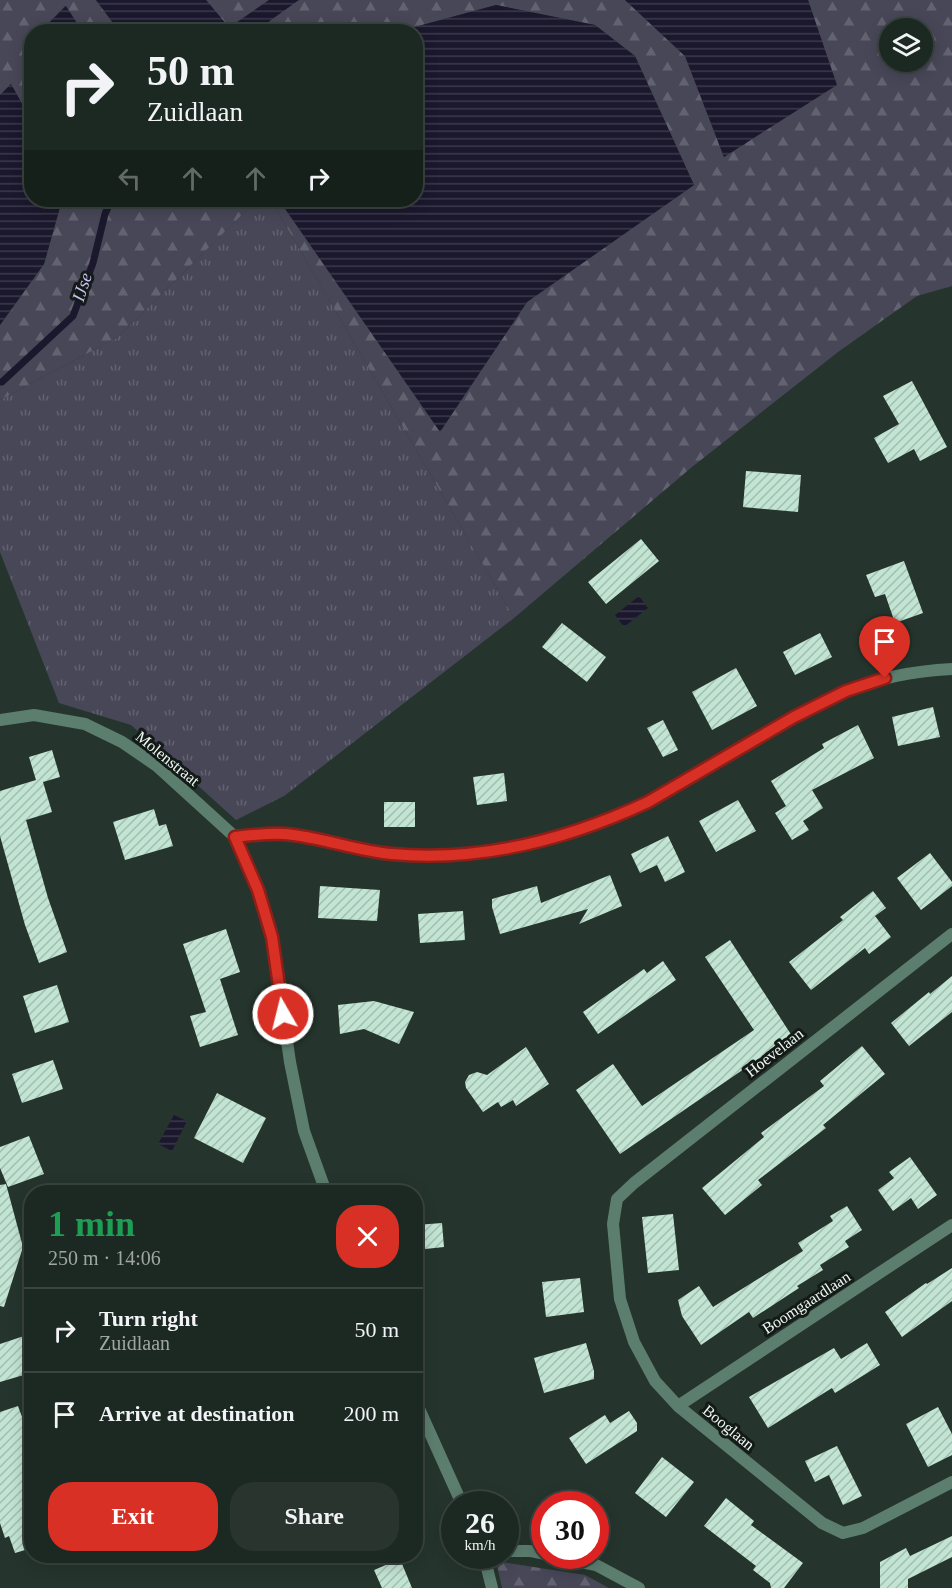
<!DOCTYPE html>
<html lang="en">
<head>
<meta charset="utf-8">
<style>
	body { margin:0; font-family:Georgia,serif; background:#29342f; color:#f1f3f6; height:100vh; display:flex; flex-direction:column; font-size:22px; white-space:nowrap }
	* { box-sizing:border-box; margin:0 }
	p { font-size:20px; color:#a0a6a5 }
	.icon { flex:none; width:33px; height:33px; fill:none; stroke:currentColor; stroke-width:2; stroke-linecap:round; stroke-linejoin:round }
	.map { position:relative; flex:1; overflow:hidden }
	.sheet { position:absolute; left:24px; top:1185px; width:399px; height:378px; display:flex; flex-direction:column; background:#1c2822; border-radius:24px; box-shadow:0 3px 15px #0003,0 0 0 2px #3a4440 }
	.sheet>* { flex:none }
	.guide { position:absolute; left:24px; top:24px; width:399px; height:183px; border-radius:24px; box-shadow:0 3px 15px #0003,0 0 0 2px #3a4440; background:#1c2822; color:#f1f3f6; overflow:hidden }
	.tools { position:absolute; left:879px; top:18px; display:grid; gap:12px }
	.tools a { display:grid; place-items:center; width:54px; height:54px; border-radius:50%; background:#1c2822; box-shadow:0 3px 15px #0003,0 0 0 2px #3a4440; font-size:30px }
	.speed { position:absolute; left:441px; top:1491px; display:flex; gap:12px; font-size:30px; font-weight:700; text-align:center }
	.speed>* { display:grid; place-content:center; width:78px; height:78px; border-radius:50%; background:#1c2822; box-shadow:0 3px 15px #0003,0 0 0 2px #3a4440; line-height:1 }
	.speed small { font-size:15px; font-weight:400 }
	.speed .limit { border:9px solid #d22; background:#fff; color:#111 }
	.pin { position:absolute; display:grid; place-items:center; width:51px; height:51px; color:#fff; margin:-62px -26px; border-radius:50% 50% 50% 0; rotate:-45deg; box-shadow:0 0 6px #0007 }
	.pin .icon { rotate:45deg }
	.me { position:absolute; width:66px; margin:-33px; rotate:352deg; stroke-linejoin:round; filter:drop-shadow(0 0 4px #0008) }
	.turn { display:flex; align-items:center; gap:21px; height:126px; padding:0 24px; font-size:27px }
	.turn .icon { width:78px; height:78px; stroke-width:2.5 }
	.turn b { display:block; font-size:42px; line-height:51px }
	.lanes { display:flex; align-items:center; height:57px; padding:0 24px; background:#0003; justify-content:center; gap:30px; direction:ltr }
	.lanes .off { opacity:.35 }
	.round { display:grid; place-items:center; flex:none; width:63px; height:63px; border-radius:24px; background:#29342f }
	.headline { display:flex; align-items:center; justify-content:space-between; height:102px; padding:0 24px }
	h1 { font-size:36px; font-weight:700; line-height:45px; color:#1e9e55 }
	.action { display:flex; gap:12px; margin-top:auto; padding:12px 24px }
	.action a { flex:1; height:69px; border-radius:24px; background:#d93025; color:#fff; font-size:24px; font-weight:700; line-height:69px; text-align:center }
	.action a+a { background:#29342f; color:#f1f3f6 }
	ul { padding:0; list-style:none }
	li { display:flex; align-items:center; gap:18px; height:84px; padding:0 24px; border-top:2px solid #3a4440 }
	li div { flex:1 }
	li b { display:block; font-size:22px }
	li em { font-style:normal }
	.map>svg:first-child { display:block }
</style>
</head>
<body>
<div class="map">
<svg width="952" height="1588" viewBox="0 0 952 1588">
	<defs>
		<pattern id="grass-tufts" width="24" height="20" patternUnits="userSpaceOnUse" patternTransform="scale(1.5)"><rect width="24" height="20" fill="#484758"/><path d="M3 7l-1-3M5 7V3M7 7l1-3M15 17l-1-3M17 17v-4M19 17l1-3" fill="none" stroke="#636270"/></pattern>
		<pattern id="forest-firs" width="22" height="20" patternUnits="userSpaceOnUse" patternTransform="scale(1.5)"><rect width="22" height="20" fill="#484758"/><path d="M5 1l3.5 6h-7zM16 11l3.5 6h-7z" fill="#636270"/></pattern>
		<pattern id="water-rules" width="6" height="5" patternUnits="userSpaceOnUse" patternTransform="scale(1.5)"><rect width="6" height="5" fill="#1b182e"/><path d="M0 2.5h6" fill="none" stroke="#3c3a4d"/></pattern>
		<pattern id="building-hatch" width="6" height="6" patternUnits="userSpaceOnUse" patternTransform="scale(1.5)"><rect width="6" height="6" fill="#c2e4d3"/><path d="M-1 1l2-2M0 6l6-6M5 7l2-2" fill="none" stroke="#a3beb0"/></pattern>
	</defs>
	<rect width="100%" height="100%" fill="#25352d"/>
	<path fill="url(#grass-tufts)" d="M 257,200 L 271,200 L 514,618 L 284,796 L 236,820 L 131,725 L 59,703 L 0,552 L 0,400 L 118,337 Z"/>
	<path fill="url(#forest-firs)" fill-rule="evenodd" d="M 0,0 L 96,0 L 119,31 L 82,31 L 65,6 L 41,31 L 32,32 L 31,41 L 22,51 L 31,66 L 31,120 L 11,84 L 0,95 Z
		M 206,0 L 625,0 L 685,56 L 724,157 L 836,85 L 808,0 L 952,0 L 952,286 L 917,296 L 838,352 L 692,467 L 514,618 L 271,200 L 279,200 L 440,431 L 527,302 L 694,185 L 635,56 L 595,25 L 496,5 L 400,31 L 215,32 L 226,24 ZM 890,28 L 922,28 L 922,62 L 890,62 Z
		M 62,200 L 257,200 L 118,337 L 0,400 L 0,325 L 44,264 Z
		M 496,1561 L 585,1575 L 609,1588 L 502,1588 Z"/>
	<path fill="url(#water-rules)" d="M 96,0 L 206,0 L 227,25 L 215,31 L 119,31 Z
		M 269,0 L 299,0 L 271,20 L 258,31 L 224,31 Z
		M 625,0 L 808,0 L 837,85 L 724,157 L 685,56 Z
		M 496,5 L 595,25 L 635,56 L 694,185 L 527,302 L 440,432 L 279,200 L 416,200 L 416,32 L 400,31 Z
		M 66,6 L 82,31 L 41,31 Z
		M 11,84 L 31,120 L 32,200 L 62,200 L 44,264 L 0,325 L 0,95 Z
		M 639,596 L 648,608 L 624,627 L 615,615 Z
		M 174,1115 L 187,1121 L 172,1151 L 158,1144 Z"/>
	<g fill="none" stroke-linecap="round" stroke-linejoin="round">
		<path stroke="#1b182e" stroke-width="7" d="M 0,382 L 2,382 L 73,316 L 93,263 L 105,214 L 111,200"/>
	</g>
	<path fill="url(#building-hatch)" d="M 912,381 L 947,447 L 920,461 L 914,449 L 888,463 L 874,438 L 899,424 L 883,396 Z
		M 746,471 L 801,475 L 798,512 L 743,507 Z
		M 641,539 L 659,561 L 606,604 L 588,582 Z
		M 904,561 L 923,613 L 895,623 L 885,594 L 875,597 L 866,575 Z
		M 562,623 L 606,657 L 587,682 L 542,647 Z
		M 820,633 L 832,657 L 795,675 L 783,652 Z
		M 736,668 L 757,706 L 712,730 L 692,692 Z
		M 933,707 L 940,737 L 898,746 L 892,717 Z
		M 663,720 L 678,750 L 663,757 L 647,728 Z
		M 858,725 L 874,758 L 812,790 L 823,808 L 803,821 L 809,830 L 792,840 L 775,813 L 786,806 L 771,781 L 824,748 L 822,744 Z
		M 52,750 L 60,777 L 43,782 L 52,812 L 26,820 L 48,898 L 67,952 L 39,963 L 25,925 L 0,836 L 0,791 L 36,780 L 29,757 Z
		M 504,773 L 507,801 L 477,805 L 473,777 Z
		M 738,800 L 756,831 L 716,852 L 699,821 Z
		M 384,802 L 415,802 L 415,827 L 384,827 Z
		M 154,809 L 159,826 L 166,824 L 173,846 L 125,860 L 113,822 Z
		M 668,836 L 685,872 L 665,882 L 657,865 L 640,873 L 631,854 Z
		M 930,853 L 952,882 L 952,886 L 921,910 L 897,878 Z
		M 610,875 L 622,906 L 579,924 L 588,909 L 500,934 L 492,907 L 492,899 L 537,886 L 541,903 Z
		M 320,886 L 380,890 L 377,921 L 318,918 Z
		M 873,891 L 886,908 L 875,916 L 891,937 L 869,954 L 865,948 L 811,990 L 789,962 L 843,920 L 840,917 Z
		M 463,911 L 465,940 L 420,943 L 418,914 Z
		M 226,929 L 240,972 L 220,979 L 238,1035 L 200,1047 L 190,1016 L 206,1012 L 183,944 Z
		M 730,940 L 792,1036 L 620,1154 L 576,1090 L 613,1064 L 642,1106 L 754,1030 L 705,957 Z
		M 663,961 L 676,980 L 598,1034 L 583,1012 L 644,969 L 647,973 Z
		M 952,976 L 952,1012 L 909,1046 L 891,1023 L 929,992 L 930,994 Z
		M 57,985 L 69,1022 L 35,1033 L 23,996 Z
		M 374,1001 L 414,1012 L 399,1044 L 364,1029 L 340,1034 L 338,1005 Z
		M 862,1046 L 885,1074 L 823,1125 L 826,1128 L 758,1180 L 762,1185 L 725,1215 L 702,1188 L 764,1137 L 761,1133 L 824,1086 L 820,1081 Z
		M 526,1047 L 549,1084 L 516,1106 L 513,1100 L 501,1107 L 498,1102 L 483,1112 L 466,1088 L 465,1082 L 469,1075 L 477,1072 L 487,1075 Z
		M 53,1060 L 63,1089 L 22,1103 L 12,1074 Z
		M 217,1093 L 266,1118 L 243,1163 L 194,1138 Z
		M 29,1136 L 44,1174 L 8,1187 L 0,1168 L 0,1147 Z
		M 910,1157 L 937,1195 L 918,1209 L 911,1198 L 893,1211 L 878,1190 L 894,1178 L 889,1172 Z
		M 6,1184 L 23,1247 L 4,1307 L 0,1306 L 0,1185 Z
		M 847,1206 L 862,1230 L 845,1241 L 849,1247 L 820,1265 L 823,1270 L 797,1286 L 799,1288 L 753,1318 L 749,1312 L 701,1345 L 682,1316 L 678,1300 L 699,1286 L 713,1307 L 803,1251 L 798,1243 L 833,1221 L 830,1216 Z
		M 673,1214 L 679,1270 L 648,1273 L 642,1217 Z
		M 442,1223 L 444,1247 L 416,1250 L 416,1225 Z
		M 952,1268 L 952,1301 L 902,1337 L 885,1312 L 926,1283 L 927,1284 Z
		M 580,1278 L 584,1312 L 546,1317 L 542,1282 Z
		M 24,1336 L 32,1358 L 32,1364 L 24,1366 L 27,1374 L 0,1382 L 0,1344 Z
		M 586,1343 L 594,1371 L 594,1379 L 544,1393 L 534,1358 Z
		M 867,1343 L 880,1365 L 835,1393 L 832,1388 L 768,1428 L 749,1397 L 834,1348 L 841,1359 Z
		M 18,1406 L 32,1444 L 32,1548 L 15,1553 L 9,1536 L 5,1538 L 0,1523 L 0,1412 Z
		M 938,1407 L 952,1434 L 952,1455 L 928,1467 L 906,1424 Z
		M 629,1411 L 637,1423 L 637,1431 L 586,1464 L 569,1438 L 605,1415 L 610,1423 Z
		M 837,1446 L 862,1496 L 843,1505 L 829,1475 L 815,1482 L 805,1461 Z
		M 662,1457 L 694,1482 L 666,1517 L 635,1493 Z
		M 726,1498 L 754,1521 L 751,1525 L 803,1563 L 784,1588 L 771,1588 L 770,1583 L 753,1570 L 756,1566 L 704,1526 Z
		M 952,1536 L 952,1557 L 908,1579 L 908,1588 L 880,1588 L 880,1562 L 906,1548 L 910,1556 Z
		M 400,1559 L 412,1588 L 382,1588 L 374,1570 Z"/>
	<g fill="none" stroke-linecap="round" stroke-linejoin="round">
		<path stroke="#5c7e6e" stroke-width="12" d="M 0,720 L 34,715 L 85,724 L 122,742 L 157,766 L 235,837 L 258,890 L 272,937 L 290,1062 L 304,1131 L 326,1192
			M 235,837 C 252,835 268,833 285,834 C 321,837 356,850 392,854 C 449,859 509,850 563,835 C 592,827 621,816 648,802 C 715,768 776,720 846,691 C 880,677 916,671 952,669
			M 952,934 L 634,1183 L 617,1199 L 613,1224 L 620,1299 L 634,1342 L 655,1381 L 678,1406 L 822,1523 L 843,1533 L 863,1528 L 952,1482
			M 416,1402 L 462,1504
			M 678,1406 L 952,1225
			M 506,1551 L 530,1551 L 544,1554
			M 484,1556 L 492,1588
			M 551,1556 L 596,1565 L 639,1588"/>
	</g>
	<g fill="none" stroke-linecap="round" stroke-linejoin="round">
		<g stroke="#8d1f18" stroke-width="15">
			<path id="route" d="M 283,1014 L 272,937 L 258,890 L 235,837 C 252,835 268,833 285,834 C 321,837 356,851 392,854 C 480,862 569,839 648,802 L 794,717 L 846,691 L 885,678"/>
		</g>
		<use href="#route" stroke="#d93025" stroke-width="10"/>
	</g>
	<g text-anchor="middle" stroke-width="6" stroke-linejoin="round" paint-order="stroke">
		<g font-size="16" fill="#eef8f2" stroke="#131a17">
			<text transform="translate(168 758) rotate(39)" y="6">Molenstraat</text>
			<text transform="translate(774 1052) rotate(-38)" y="6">Hoevelaan</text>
			<text transform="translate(806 1302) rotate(-33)" y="6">Boomgaardlaan</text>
			<text transform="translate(729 1427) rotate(39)" y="6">Booglaan</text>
		</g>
		<g font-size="18" font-style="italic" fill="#c8c2f7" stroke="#131a17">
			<text transform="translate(82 287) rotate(-72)" y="6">IJse</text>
		</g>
	</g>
</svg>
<div class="tools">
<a><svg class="icon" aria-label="layers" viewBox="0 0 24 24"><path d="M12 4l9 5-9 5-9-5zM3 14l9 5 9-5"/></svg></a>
</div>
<div class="speed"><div>26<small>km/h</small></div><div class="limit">30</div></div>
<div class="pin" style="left:885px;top:678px;background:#d93025"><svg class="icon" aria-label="arrive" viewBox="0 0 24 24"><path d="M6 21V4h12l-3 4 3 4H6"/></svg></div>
<svg class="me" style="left:283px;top:1014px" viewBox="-20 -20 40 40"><circle r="17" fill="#d93025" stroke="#fff" stroke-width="3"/><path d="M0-11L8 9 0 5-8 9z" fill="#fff"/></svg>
<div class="guide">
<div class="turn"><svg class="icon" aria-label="right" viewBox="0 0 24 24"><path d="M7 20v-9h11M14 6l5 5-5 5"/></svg><div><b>50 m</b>Zuidlaan</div></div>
<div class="lanes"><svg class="icon off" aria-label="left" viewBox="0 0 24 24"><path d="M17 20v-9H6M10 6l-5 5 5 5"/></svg><svg class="icon off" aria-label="ahead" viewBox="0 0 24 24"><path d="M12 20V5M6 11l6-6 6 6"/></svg><svg class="icon off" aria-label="ahead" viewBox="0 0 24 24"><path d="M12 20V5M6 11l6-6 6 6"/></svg><svg class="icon" aria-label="right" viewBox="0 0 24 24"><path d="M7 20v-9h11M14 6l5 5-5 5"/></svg></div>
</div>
<section class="sheet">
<div class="headline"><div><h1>1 min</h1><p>250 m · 14:06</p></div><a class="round" style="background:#d93025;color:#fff"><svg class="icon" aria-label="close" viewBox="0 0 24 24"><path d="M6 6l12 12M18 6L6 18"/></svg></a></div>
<ul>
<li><svg class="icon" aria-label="right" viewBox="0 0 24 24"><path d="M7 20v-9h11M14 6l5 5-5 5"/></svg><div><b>Turn right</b><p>Zuidlaan</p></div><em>50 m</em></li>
<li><svg class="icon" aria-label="arrive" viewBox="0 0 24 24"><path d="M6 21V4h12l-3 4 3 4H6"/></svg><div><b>Arrive at destination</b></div><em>200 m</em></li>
</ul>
<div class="action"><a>Exit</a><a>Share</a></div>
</section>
</div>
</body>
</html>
